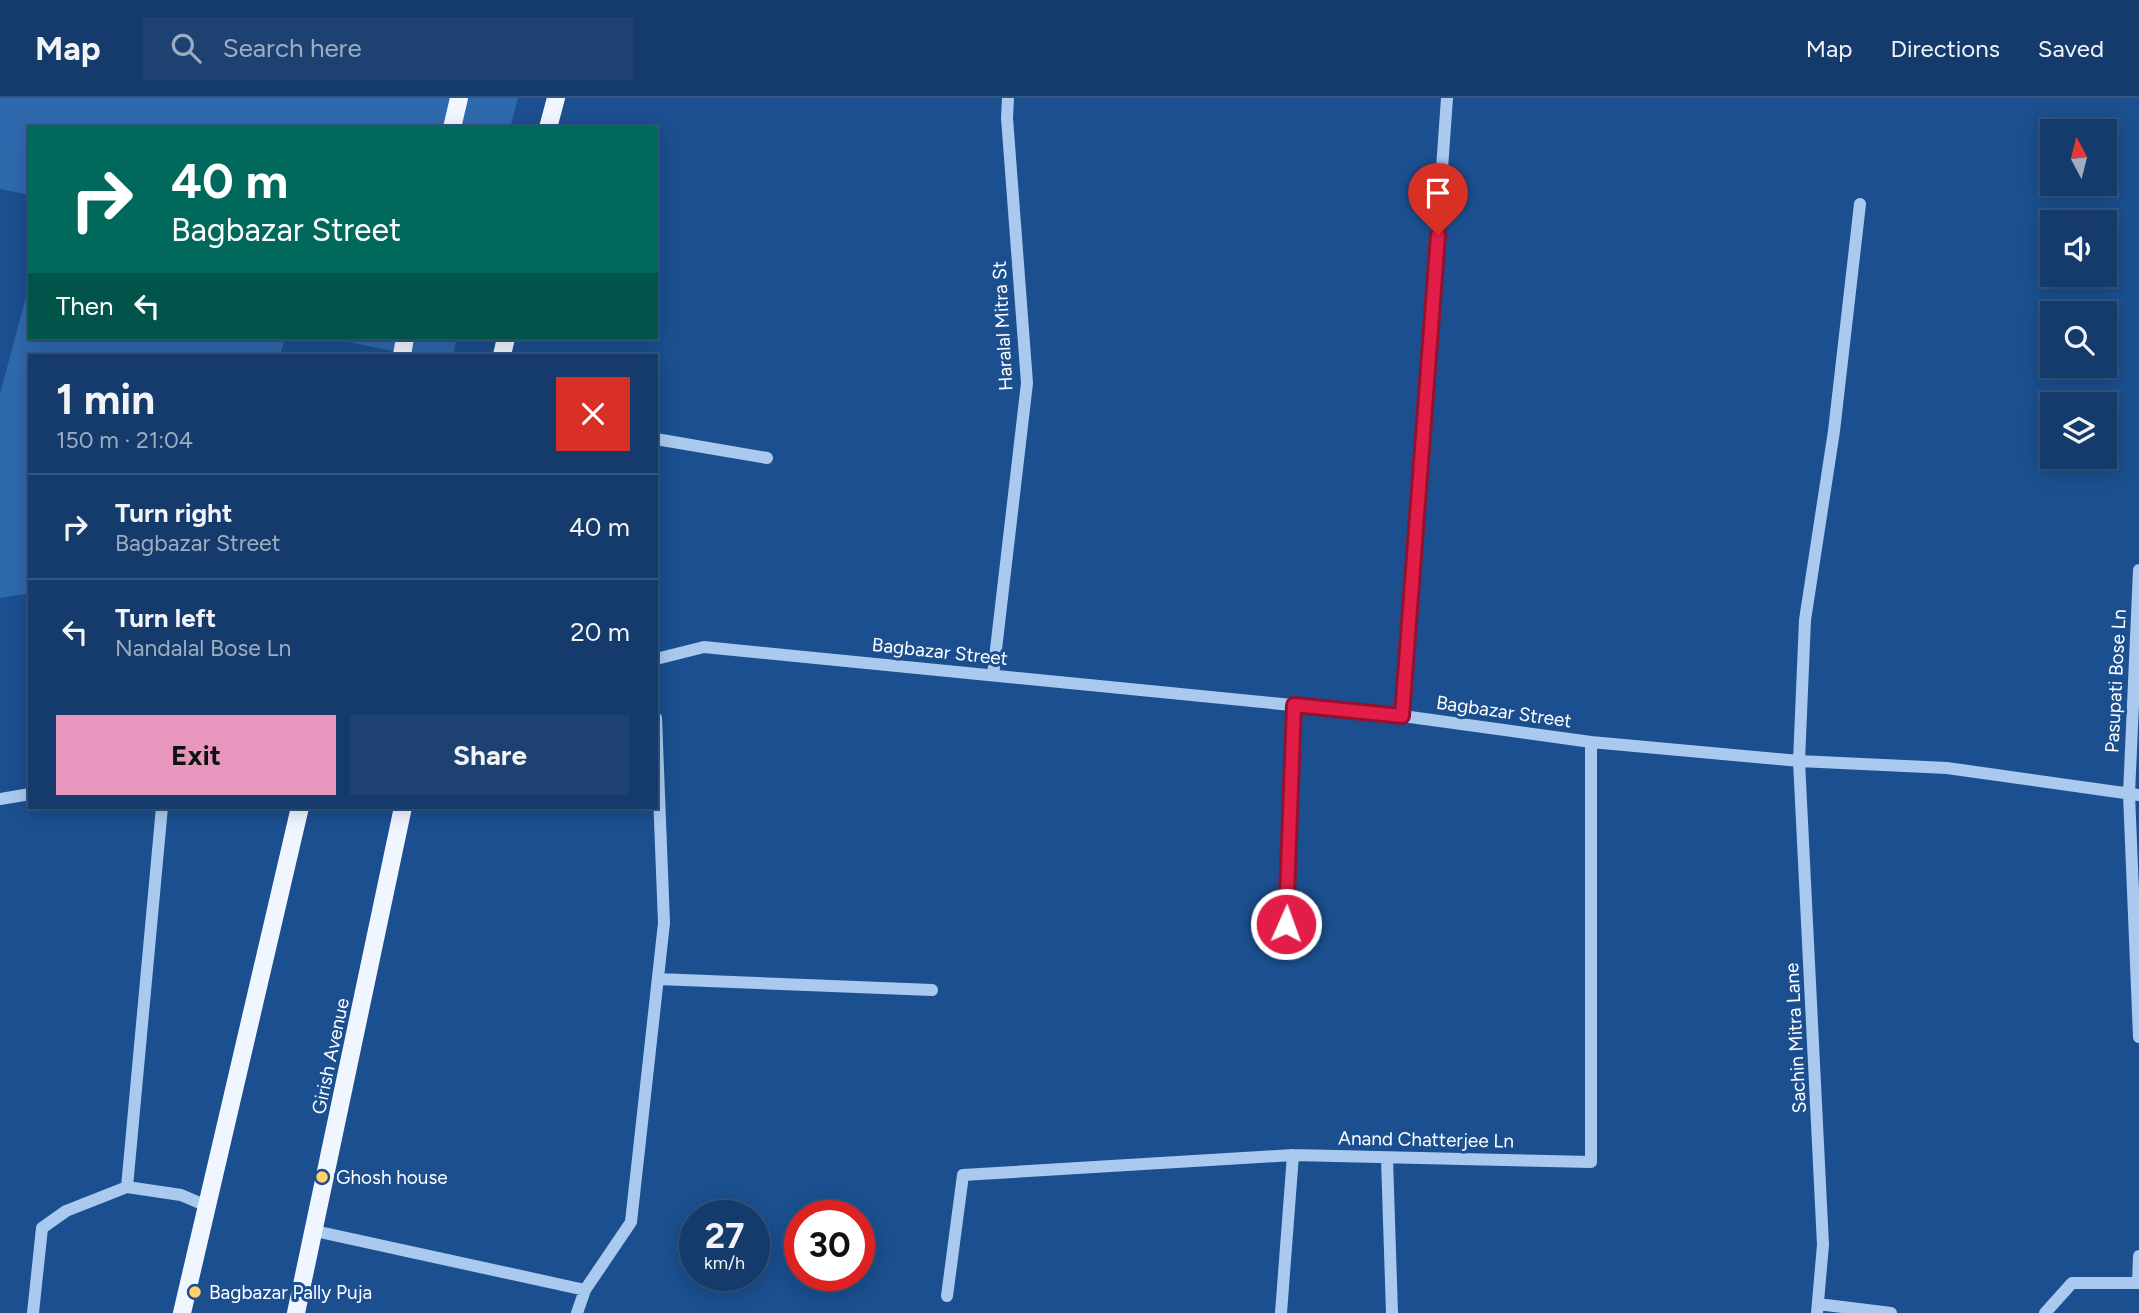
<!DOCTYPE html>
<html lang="en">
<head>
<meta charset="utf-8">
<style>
	body { margin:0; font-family:Figtree,sans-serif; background:#1d4271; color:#f1f3f6; height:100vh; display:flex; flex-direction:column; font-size:26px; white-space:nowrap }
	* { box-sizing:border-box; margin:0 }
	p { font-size:23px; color:#9dadc1 }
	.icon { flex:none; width:38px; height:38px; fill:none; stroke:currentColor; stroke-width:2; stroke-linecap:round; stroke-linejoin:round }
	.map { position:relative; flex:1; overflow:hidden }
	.panel { position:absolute; left:28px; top:256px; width:630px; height:455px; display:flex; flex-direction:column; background:#143b6b; border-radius:0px; box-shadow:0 4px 18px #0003,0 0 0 2px #33557e }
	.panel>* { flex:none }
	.top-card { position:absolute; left:28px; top:28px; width:630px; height:214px; border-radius:0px; box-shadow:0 4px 18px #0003,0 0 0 2px #33557e; background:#00695c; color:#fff; overflow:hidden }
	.needle { width:46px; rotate:353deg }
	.tools { position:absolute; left:2040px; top:21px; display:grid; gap:14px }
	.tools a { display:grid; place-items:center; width:77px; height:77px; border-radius:0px; background:#143b6b; box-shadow:0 4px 18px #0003,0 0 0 2px #33557e; font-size:35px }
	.speed { position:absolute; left:679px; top:1102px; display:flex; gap:14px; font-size:35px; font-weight:700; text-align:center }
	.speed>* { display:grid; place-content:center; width:91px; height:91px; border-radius:50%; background:#143b6b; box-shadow:0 4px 18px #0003,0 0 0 2px #33557e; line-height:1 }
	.speed small { font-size:18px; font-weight:400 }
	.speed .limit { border:10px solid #d22; background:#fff; color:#111 }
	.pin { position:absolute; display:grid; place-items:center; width:60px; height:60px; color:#fff; margin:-72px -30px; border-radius:50% 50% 50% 0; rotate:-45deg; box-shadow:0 0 7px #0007 }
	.pin .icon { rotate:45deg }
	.me { position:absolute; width:77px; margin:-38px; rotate:2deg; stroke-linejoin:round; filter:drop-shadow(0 0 5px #0008) }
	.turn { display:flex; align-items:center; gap:24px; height:147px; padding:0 28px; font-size:32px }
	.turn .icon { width:91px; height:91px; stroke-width:2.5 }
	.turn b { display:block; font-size:49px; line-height:60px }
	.then { display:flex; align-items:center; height:66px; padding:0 28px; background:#0003; gap:14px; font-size:26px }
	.round { display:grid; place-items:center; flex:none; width:74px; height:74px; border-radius:0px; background:#1d4271 }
	.head { display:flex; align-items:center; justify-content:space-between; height:119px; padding:0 28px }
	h1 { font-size:42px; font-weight:700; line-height:52px }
	.button { display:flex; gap:14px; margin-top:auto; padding:14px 28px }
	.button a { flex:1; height:80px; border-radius:0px; background:#e797bd; color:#111; font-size:28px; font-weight:700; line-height:80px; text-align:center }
	.button a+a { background:#1d4271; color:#f1f3f6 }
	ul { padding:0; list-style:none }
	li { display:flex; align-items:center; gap:21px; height:105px; padding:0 28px; border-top:2px solid #33557e }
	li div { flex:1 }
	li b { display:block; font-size:26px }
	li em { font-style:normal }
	header { display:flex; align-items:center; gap:42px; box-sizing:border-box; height:98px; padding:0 35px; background:#143b6b; border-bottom:2px solid #33557e }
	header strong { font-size:33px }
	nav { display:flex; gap:38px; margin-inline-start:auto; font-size:24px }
	.search { width:490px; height:63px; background:#1d4271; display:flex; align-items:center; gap:18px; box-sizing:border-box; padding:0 24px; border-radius:0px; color:#9dadc1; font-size:26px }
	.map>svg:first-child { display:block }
</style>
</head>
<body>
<header>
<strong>Map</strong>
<div class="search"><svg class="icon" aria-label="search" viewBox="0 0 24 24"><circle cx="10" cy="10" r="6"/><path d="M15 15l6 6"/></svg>Search here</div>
<nav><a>Map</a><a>Directions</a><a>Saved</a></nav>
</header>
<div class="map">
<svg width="2139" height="1215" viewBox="0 0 2139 1215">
	<rect width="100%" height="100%" fill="#1b4f8f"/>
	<path fill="#2e69ad" d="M 0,0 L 518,0 L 510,30 L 30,30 L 30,97 L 0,91 Z
		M 30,184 L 30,240 L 285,240 L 280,257 L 30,257 L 30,495 L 0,500 L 0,296 Z
		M 329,240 L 457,240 L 453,257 L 412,257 Z"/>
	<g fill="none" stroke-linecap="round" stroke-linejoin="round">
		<path stroke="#a9c9ee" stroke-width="12" d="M 656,341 L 767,360
			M 2139,472 L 2129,696 L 2139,939
			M 656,561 L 704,549 L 1403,618 L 1591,644 L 1799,663 L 1947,670 L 2139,697
			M 993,577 L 1027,285 L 1007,20 L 1008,0
			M 1403,618 L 1447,0
			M 0,701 L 30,696
			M 1286,826 L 1294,607
			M 658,881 L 932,892
			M 1387,1061 L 1392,1215
			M 127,1089 L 162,709
			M 315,1133 L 585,1192 L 577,1215
			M 2138,1185 L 2139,1158
			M 585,1192 L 631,1124 L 664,825 L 656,620
			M 947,1198 L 963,1077 L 1293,1057 L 1591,1064 L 1591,644
			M 1818,1206 L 1891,1215
			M 33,1215 L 42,1130 L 66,1113 L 127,1089 L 181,1097 L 207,1108
			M 1281,1215 L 1293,1057
			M 1817,1215 L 1823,1147 L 1799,663 L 1805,522 L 1834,333 L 1860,106
			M 2045,1215 L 2072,1185 L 2139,1185"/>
		<path stroke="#f0f6ff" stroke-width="18" d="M 452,30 L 459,0
			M 548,30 L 556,0
			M 402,257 L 405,240
			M 502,257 L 506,240
			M 182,1215 L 300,709
			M 296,1215 L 403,709"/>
	</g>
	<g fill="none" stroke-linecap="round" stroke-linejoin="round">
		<g stroke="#92132f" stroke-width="18">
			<path id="route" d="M 1286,826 L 1294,607 L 1402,618 L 1438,137"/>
		</g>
		<use href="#route" stroke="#e11d48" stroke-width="12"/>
	</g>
	<g fill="#ffd166" stroke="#1b4f8f" stroke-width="2.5">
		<circle cx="322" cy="1079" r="7"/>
		<circle cx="195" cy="1194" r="7"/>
	</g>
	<g text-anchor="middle" stroke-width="6" stroke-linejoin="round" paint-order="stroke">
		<g font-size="19" fill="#fff" stroke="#1b4f8f">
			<text transform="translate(1002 228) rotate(-93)" y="7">Haralal Mitra St</text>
			<text transform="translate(940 553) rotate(6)" y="7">Bagbazar Street</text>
			<text transform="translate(2115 583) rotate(-87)" y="7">Pasupati Bose Ln</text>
			<text transform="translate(1504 613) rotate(8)" y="7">Bagbazar Street</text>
			<text transform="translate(1795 940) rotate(-93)" y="7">Sachin Mitra Lane</text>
			<text transform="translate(330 958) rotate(-78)" y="7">Girish Avenue</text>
			<text transform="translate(1426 1041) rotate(1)" y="7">Anand Chatterjee Ln</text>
		</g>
		<g font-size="19" fill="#fff" stroke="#1b4f8f" text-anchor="start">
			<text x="336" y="1086">Ghosh house</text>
			<text x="209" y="1201">Bagbazar Pally Puja</text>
		</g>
	</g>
</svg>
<div class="tools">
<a><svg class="needle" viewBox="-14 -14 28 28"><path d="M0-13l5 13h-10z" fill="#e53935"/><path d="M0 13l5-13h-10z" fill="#9dadc1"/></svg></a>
<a><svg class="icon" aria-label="sound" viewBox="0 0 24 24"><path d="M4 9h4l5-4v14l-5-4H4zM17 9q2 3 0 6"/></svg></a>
<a><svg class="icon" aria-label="search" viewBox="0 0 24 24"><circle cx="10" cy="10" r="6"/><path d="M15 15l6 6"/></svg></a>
<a><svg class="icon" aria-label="layers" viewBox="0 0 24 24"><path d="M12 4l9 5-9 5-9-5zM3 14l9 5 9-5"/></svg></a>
</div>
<div class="speed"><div>27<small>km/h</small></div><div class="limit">30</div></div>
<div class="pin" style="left:1438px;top:137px;background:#d93025"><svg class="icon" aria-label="arrive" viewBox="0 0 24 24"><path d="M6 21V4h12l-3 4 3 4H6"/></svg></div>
<svg class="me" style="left:1286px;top:826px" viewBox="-20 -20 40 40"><circle r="17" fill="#e11d48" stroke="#fff" stroke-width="3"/><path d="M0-11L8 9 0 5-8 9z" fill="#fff"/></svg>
<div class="top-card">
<div class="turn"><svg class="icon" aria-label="right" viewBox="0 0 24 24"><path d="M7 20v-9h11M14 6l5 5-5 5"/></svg><div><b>40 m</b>Bagbazar Street</div></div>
<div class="then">Then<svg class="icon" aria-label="left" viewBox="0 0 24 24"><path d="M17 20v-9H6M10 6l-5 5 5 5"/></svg></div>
</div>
<section class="panel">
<div class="head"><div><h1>1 min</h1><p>150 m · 21:04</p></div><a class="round" style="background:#d93025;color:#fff"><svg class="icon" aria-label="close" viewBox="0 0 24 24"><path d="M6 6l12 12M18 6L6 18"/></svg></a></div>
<ul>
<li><svg class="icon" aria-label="right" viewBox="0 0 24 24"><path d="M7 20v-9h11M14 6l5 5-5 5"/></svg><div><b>Turn right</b><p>Bagbazar Street</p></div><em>40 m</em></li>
<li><svg class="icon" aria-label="left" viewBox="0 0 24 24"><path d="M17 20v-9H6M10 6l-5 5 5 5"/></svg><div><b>Turn left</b><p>Nandalal Bose Ln</p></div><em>20 m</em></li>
</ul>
<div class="button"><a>Exit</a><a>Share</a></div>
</section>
</div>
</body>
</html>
